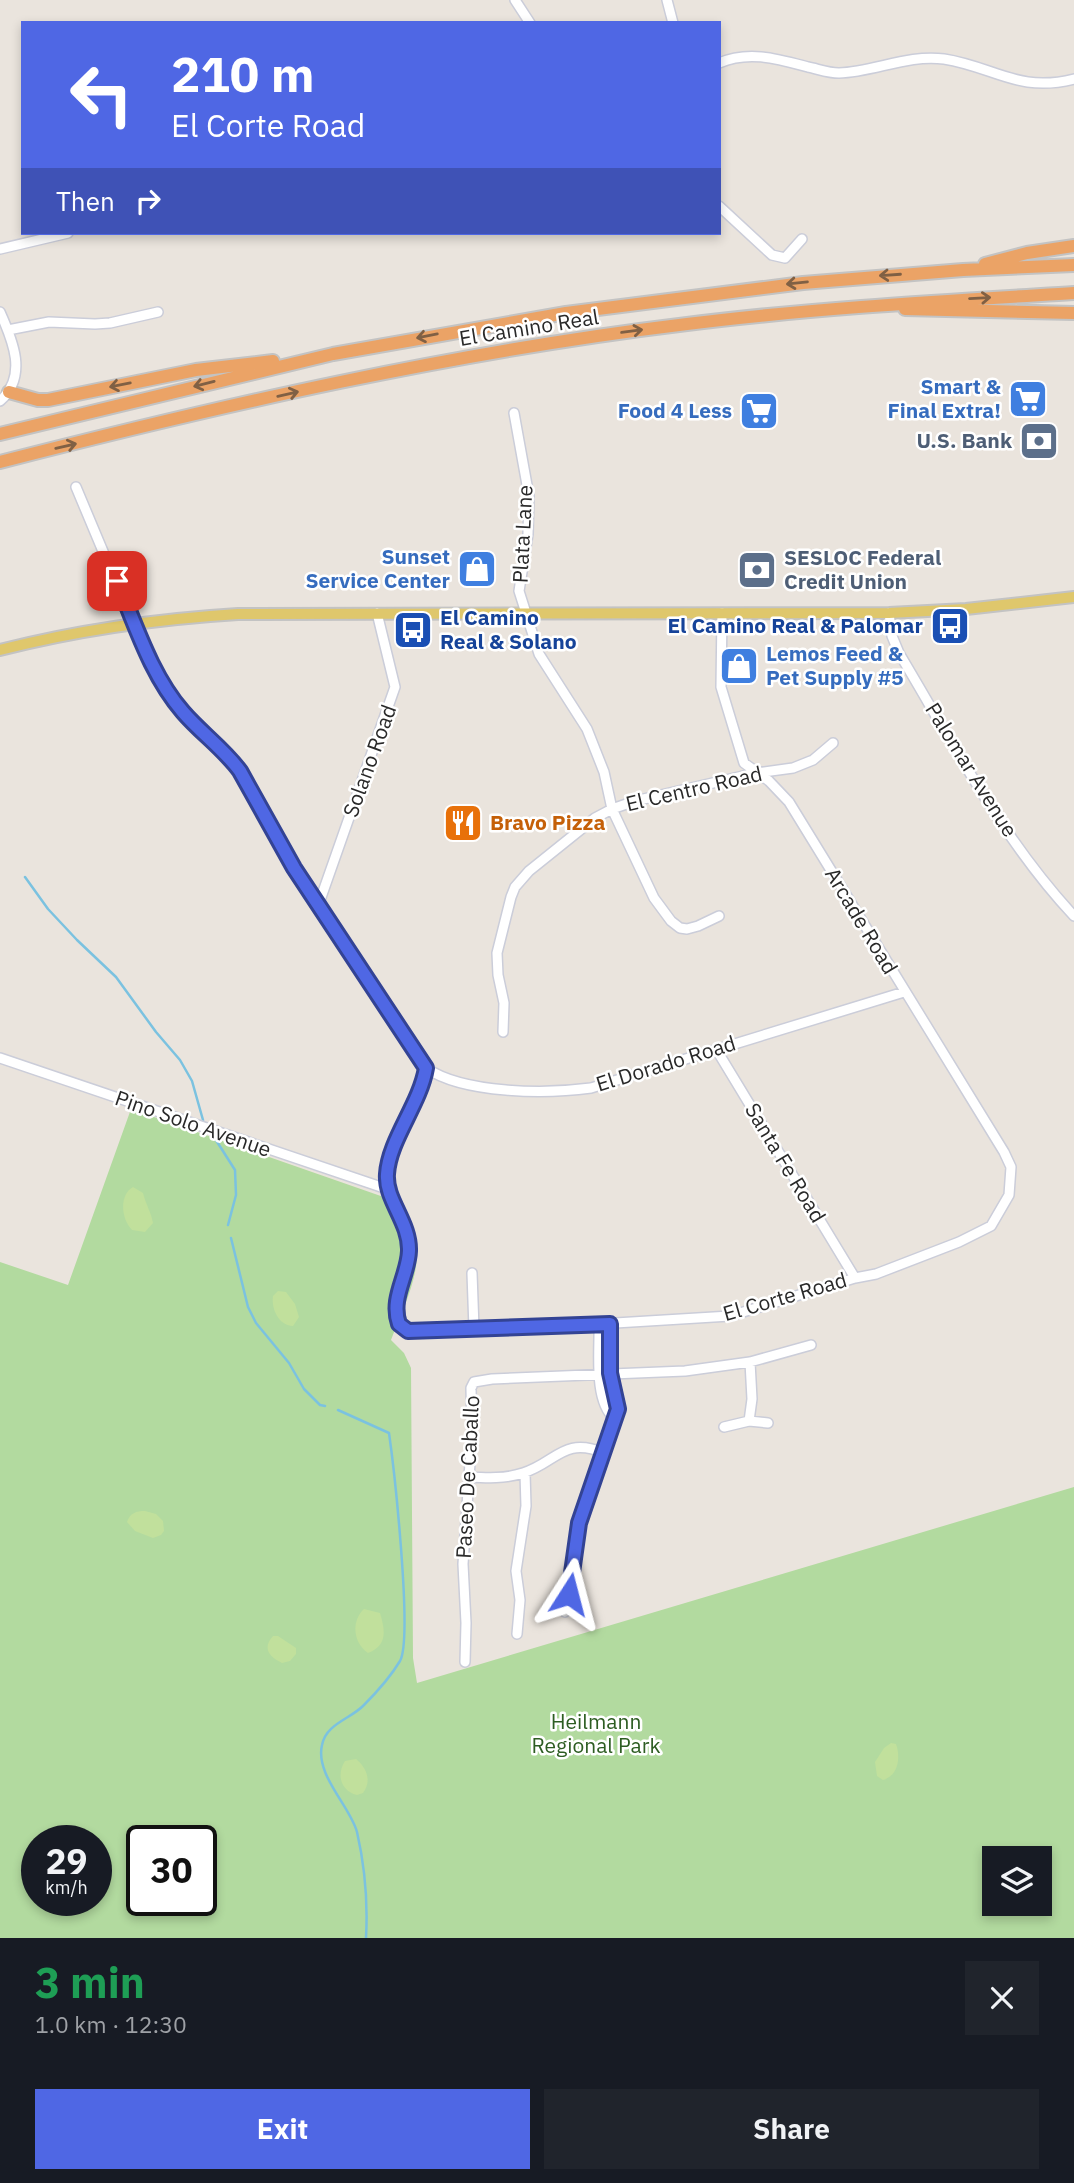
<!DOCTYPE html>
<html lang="en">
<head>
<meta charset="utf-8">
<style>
	body { margin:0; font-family:"IBM Plex Sans",sans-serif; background:#20242c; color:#f1f3f6; height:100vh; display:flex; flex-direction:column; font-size:26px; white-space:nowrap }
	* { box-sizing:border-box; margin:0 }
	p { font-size:23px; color:#9ea1a6 }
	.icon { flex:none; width:38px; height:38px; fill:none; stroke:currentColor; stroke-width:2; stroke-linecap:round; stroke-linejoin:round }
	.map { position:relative; height:1938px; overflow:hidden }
	.panel { display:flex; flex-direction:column; background:#171b24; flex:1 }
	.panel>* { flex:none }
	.banner { position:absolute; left:21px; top:21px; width:700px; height:214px; border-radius:0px; box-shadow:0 4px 10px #0003; background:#4f67e4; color:#fff; overflow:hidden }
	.controls { position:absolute; left:982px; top:1846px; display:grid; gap:14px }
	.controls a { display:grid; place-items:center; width:70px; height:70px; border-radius:0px; background:#171b24; box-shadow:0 4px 10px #0003; font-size:35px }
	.speed { position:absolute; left:21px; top:1825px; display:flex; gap:14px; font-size:35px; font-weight:700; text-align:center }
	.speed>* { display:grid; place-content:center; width:91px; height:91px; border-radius:50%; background:#171b24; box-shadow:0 4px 10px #0003; line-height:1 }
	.speed small { font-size:18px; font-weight:400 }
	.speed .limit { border:4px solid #111; border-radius:10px; background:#fff; color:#111 }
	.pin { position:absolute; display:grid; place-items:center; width:60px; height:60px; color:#fff; margin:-30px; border-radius:14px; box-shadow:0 4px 10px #0006 }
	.me { position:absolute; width:77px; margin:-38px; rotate:9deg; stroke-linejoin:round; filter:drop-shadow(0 0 5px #0008) }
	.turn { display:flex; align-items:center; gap:24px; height:147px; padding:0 35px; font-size:32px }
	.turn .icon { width:91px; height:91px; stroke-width:2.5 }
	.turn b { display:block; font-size:49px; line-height:60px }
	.then { display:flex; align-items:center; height:66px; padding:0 35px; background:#0003; gap:14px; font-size:26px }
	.round { display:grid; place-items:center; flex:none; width:74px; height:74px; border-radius:0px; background:#20242c }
	.summary { display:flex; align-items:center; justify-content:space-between; height:119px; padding:0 35px }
	h1 { font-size:42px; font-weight:700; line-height:52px; color:#1e9e55 }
	.action { display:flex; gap:14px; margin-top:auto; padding:14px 35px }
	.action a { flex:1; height:80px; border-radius:0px; background:#4f67e4; color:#fff; font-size:28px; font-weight:700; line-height:80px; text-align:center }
	.action a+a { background:#20242c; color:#f1f3f6 }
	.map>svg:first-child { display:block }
</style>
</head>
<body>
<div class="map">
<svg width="1074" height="1938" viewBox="0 0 1074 1938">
	<rect width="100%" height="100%" fill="#eae4dd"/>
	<path fill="#b2da9f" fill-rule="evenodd" d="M 131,1109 L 398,1202 C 403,1216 413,1228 416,1243 C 422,1272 401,1313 391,1340 L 404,1353 L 411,1368 L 413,1658 L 417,1683 L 1074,1487 L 1074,1938 L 0,1938 L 0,1262 L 68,1285 ZM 37,1841 L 96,1841 L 96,1900 L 37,1900 ZM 142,1841 L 201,1841 L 201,1900 L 142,1900 ZM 994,1858 L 1040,1858 L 1040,1904 L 994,1904 Z"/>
	<path fill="#c1e09c" d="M 133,1187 L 143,1193 C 146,1205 151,1212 153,1223 L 145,1232 L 132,1230 C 121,1219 119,1195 133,1187 Z
		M 278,1291 L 286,1292 L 295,1304 L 299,1317 L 293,1326 C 279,1326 271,1309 273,1296 Z
		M 145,1511 L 156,1514 L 163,1521 L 164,1531 L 161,1535 L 153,1538 L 135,1531 L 127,1522 C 130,1513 136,1511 145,1511 Z
		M 364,1609 L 380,1613 C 385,1630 388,1645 368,1653 C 353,1643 351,1621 364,1609 Z
		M 273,1636 L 278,1636 L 296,1648 L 296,1654 L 290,1661 L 282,1663 C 269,1657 262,1648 273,1636 Z
		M 891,1743 L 896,1744 C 901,1758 898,1776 883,1780 L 877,1776 L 875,1762 L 884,1748 Z
		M 356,1759 C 367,1768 372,1781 363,1793 L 357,1795 C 341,1791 336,1775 345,1761 Z"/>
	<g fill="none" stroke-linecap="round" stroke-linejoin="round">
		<path stroke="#7bc2e0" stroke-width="2.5" d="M 25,877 L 48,909 L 77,940 L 116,977 L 156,1032 L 180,1060 L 192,1081 L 203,1120
			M 214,1137 L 235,1170 L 236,1195 L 228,1225
			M 231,1238 L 248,1307 L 256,1323 L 289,1363 L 304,1389 L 320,1405 L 325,1406
			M 338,1410 L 389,1433 C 394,1468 413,1638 400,1661 C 391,1676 376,1693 363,1706 C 350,1719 326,1724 322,1745 C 315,1775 350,1806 357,1832 C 365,1867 368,1902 366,1938"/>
		<g stroke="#cbcdd9" stroke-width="12">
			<path id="minor" d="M 515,0 L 530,23
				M 667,0 L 673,23
				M 719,63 C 749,50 778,59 808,67 C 818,69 828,73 839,73 C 874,72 908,54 944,59 C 995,67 1018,93 1074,79
				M 719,206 L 772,255 L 785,258 L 802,239
				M 0,249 L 68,233
				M 0,312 C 13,341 28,376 0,401
				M 8,330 L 49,322 L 95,324 L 110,323 L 158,312
				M 514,413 L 529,496 L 528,534 L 519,591 L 539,654 L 587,729 L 604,772 L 612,809 L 654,898 L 671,921 L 680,928 L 687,929 L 698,926 L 719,916
				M 76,487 L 141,642 L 169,693 L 182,712 L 231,759 L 240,771 L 294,868 L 426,1068 C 420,1104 389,1138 387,1174 C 385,1201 410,1222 409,1250 C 408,1276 390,1298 399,1324 L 408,1331 L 599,1324 L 730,1316 L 855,1278 L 876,1274 L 959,1242 L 991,1226 L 1009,1195 L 1011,1167 L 1004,1152 L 789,802 L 769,781 L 744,763 L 721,687 L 722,613
				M 889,613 L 892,636 L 899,653 C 953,743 1002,839 1074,916
				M 318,906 L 395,687 L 377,613
				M 503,1032 L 504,1003 L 498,975 L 497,953 L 511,897 L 515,887 L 529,871 L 595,818 L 612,809 L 635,801 L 756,773 L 793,768 L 813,760 L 833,743
				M 716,1049 L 855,1278
				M 0,1058 L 387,1189
				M 426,1068 C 464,1094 546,1094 591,1088 L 904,992
				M 472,1273 L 474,1329
				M 599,1324 C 600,1349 593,1400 614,1418
				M 749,1421 L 752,1399 L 750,1362
				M 724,1427 L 749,1421 L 768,1423
				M 468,1477 C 487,1478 505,1479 523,1473 C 556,1463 563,1436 604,1453
				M 565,1612 L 573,1575 L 579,1523 L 587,1496 L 604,1453 L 618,1409 L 610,1373 L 610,1324
				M 517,1634 L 520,1600 L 516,1571 L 526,1506 L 525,1473
				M 465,1662 L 466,1623 L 463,1564 L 472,1434 L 471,1388 L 474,1382 L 492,1379 L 685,1371 L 750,1362 L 811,1345"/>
		</g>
		<g stroke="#c3c3c3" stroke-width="14">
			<path id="major" d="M 0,650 C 78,630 157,619 238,614 L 889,613 L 966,609 L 1074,597"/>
		</g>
		<g stroke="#c3c3c3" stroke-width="16">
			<path id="highway" d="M 985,264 L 1027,253 L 1074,246
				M 905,309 L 1074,313
				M 9,392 L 38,400 L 48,400 L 196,370 L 273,361
				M 0,434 L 333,354 L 566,313 L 803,283 L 963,270 L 1074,265
				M 0,462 C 226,404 455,352 687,324 C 815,308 944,301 1074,293"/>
		</g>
		<use href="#minor" stroke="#fff" stroke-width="9"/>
		<use href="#major" stroke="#dfc76c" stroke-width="10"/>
		<use href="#highway" stroke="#eba366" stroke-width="12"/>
	</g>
	<defs><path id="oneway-shaft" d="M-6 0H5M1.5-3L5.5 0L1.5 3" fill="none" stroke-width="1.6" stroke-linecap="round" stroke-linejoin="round" transform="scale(1.75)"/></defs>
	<g stroke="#806044">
		<use href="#oneway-shaft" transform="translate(890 275) rotate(176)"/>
		<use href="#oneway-shaft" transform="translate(797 283) rotate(174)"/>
		<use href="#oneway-shaft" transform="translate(980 298) rotate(-3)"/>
		<use href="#oneway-shaft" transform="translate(632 331) rotate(-8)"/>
		<use href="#oneway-shaft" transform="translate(427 336) rotate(169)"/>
		<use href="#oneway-shaft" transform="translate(204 384) rotate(166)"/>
		<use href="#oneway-shaft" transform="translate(120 385) rotate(169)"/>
		<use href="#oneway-shaft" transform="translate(288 394) rotate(-13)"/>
		<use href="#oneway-shaft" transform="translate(66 446) rotate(-13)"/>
	</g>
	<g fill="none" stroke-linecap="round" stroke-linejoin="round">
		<g stroke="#334394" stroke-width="18">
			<path id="route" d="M 117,581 C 136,626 151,675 183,712 C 201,733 224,749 240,771 L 294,868 L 426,1068 C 420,1104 389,1140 387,1174 C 385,1200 410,1222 409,1251 C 408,1276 390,1298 399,1324 L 408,1331 L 610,1324 L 610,1373 L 618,1409 L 579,1523 L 569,1594"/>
		</g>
		<use href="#route" stroke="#4f67e4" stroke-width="12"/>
	</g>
	<defs>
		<g id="supermarket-square" transform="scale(2.0125)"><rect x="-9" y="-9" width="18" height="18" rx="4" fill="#3f7fe0" stroke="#fff"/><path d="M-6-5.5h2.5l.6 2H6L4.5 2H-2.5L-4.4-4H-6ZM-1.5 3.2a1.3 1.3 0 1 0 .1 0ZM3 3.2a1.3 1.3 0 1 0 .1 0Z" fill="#fff"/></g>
		<g id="bank-square" transform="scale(2.0125)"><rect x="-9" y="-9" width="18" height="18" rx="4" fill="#5c6f8a" stroke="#fff"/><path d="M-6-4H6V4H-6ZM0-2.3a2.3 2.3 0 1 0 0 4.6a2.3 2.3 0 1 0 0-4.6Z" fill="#fff"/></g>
		<g id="shop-square" transform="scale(2.0125)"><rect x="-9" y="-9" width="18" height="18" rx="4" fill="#3f7fe0" stroke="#fff"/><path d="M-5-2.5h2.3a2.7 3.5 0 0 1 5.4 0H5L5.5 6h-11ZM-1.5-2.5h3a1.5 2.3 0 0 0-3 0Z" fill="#fff"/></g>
		<g id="bus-square" transform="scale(2.0125)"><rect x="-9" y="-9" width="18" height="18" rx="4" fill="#1a4fb4" stroke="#fff"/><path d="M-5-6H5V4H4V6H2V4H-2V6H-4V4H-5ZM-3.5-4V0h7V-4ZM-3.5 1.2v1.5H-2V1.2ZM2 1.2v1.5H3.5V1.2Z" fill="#fff"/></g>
		<g id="restaurant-square" transform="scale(2.0125)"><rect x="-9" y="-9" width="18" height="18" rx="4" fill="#e8710a" stroke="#fff"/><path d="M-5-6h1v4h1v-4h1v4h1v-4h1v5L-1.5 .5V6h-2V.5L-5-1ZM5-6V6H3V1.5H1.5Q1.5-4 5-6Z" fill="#fff"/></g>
	</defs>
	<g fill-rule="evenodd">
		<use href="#supermarket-square" x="1028" y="399"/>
		<use href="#supermarket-square" x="759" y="411"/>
		<use href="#bank-square" x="1039" y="441"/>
		<use href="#shop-square" x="477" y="569"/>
		<use href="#bank-square" x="757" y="570"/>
		<use href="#bus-square" x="950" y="626"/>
		<use href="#bus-square" x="413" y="630"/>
		<use href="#shop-square" x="739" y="666"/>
		<use href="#restaurant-square" x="463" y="823"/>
	</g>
	<g text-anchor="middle" stroke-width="5" stroke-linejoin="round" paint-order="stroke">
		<g font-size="21" fill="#292929" stroke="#fff">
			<text transform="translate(529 328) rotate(-9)" y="7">El Camino Real</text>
			<text transform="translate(523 534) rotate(-87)" y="7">Plata Lane</text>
			<text transform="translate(370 761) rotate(-70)" y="7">Solano Road</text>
			<text transform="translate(971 770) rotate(58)" y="7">Palomar Avenue</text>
			<text transform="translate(694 789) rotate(-13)" y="7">El Centro Road</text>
			<text transform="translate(861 921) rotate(59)" y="7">Arcade Road</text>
			<text transform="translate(666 1064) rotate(-17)" y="7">El Dorado Road</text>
			<text transform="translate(193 1124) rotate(19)" y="7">Pino Solo Avenue</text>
			<text transform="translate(785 1163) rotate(59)" y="7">Santa Fe Road</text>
			<text transform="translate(785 1297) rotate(-16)" y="7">El Corte Road</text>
			<text transform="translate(468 1477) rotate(-87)" y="7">Paseo De Caballo</text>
		</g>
		<g font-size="21" font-weight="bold" fill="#366cbe" stroke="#fff" text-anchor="end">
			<text x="1001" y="394">Smart &amp;<tspan x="1001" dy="24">Final Extra!</tspan></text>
			<text x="732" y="418">Food 4 Less</text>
			<text x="450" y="564">Sunset<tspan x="450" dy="24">Service Center</tspan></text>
			<text x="766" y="661" text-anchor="start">Lemos Feed &amp;<tspan x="766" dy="24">Pet Supply #5</tspan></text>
		</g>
		<g font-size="21" font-weight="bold" fill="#4e5e75" stroke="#fff" text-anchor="end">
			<text x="1012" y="448">U.S. Bank</text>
			<text x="784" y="565" text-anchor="start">SESLOC Federal<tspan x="784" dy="24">Credit Union</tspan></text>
		</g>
		<g font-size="21" font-weight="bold" fill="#164399" stroke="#fff" text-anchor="start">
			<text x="440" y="625">El Camino<tspan x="440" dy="24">Real &amp; Solano</tspan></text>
			<text x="923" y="633" text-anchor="end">El Camino Real &amp; Palomar</text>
		</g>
		<g font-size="21" font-weight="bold" fill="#c56008" stroke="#fff" text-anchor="start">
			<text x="490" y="830">Bravo Pizza</text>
		</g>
		<g font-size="21" fill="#2d5d22" stroke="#fff">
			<text x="596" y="1729">Heilmann<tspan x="596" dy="24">Regional Park</tspan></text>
		</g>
	</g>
</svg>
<div class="controls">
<a><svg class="icon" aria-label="layers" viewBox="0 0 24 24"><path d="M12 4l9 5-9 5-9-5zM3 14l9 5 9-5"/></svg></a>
</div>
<div class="speed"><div>29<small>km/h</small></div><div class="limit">30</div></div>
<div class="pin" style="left:117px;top:581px;background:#d93025"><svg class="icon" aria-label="arrive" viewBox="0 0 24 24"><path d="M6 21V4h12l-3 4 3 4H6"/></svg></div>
<svg class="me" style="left:569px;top:1594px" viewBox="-20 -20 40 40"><path d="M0-17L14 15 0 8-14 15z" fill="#4f67e4" stroke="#fff" stroke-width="4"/></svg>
<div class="banner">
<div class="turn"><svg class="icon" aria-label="left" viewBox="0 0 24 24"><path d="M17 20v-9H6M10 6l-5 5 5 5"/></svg><div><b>210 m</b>El Corte Road</div></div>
<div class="then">Then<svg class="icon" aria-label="right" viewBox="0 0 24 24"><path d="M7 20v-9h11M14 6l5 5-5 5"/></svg></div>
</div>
</div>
<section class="panel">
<div class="summary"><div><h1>3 min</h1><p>1.0 km · 12:30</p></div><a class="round"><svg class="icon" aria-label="close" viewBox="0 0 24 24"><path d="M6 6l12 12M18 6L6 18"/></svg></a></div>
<div class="action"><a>Exit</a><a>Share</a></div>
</section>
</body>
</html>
